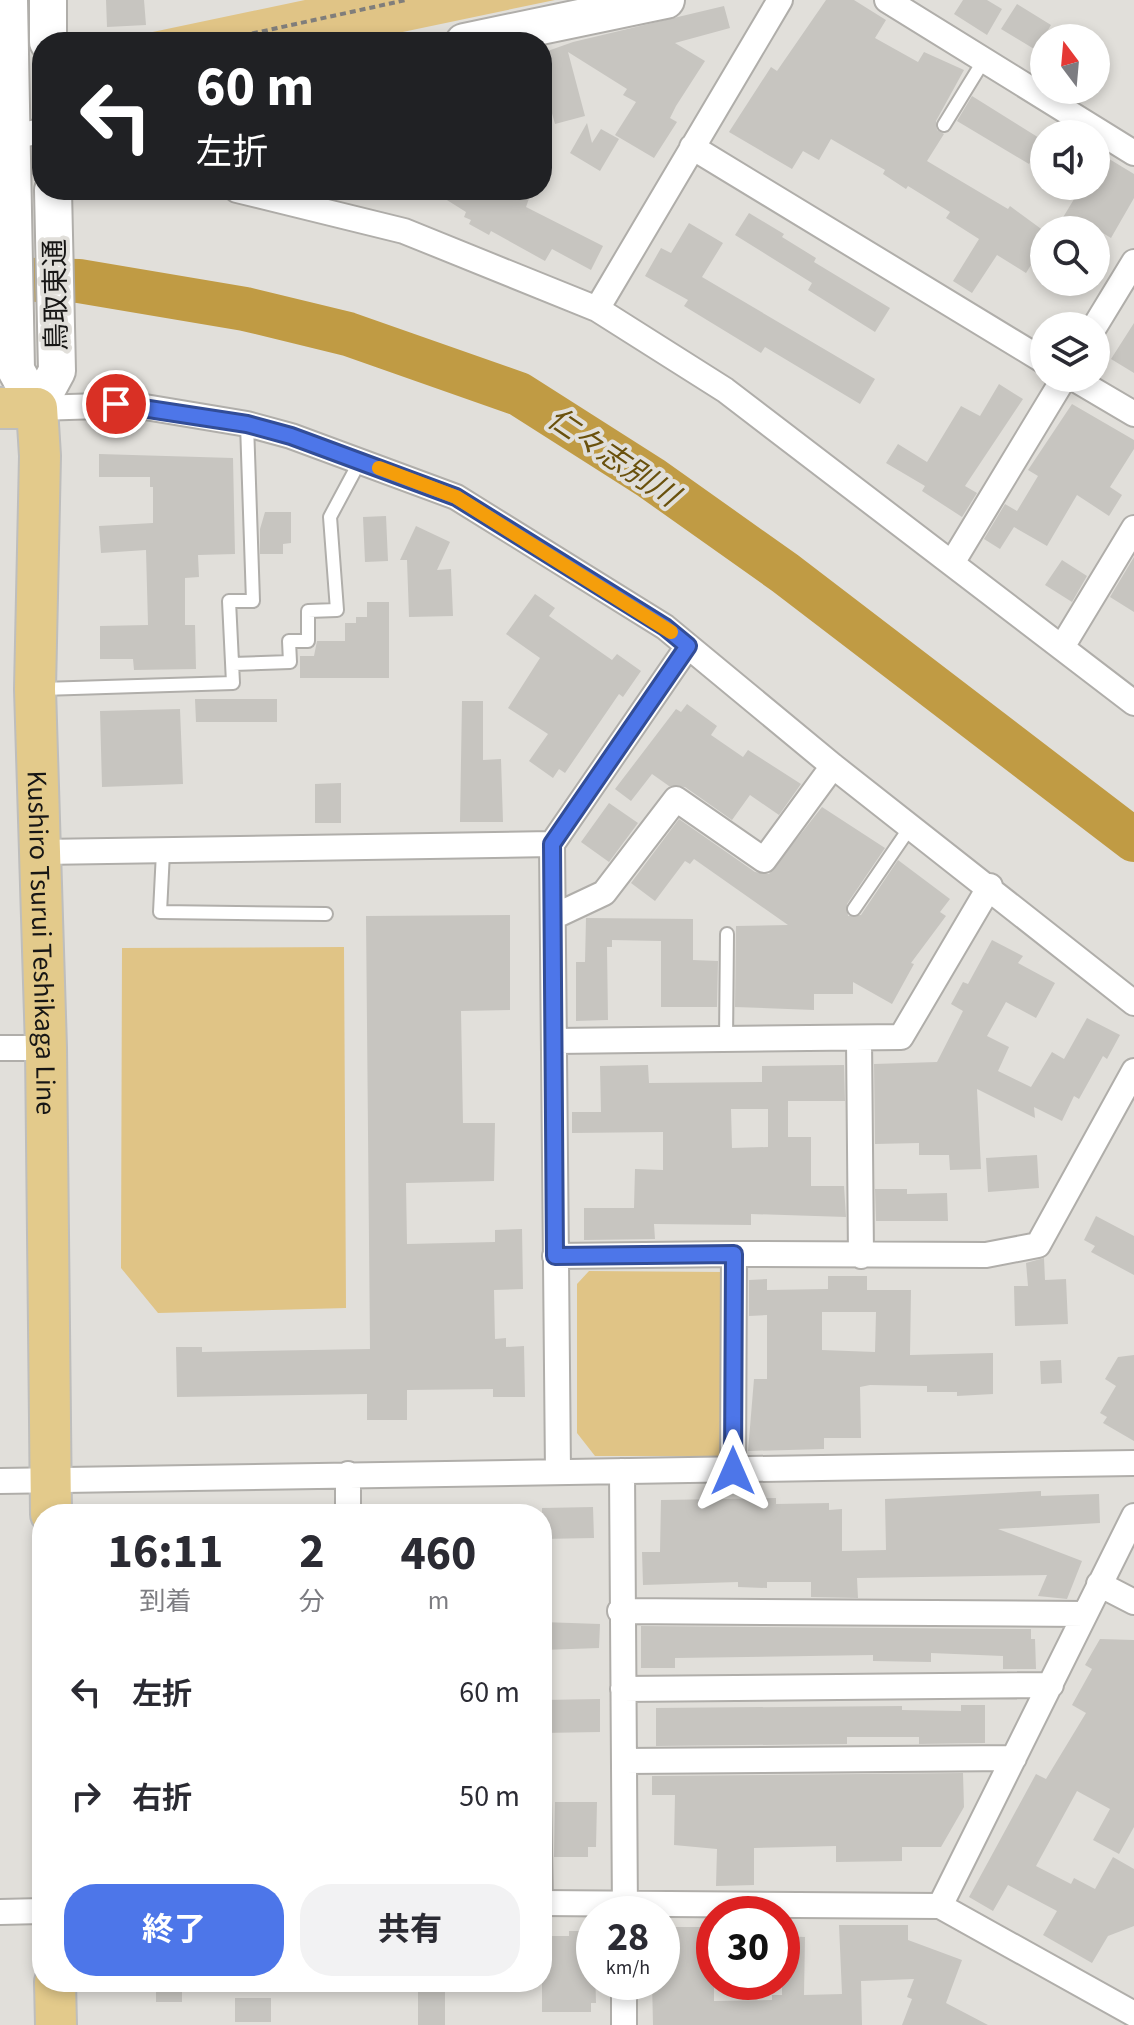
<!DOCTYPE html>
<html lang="ja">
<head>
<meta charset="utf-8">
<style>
	body { margin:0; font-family:"Source Sans 3","Noto Sans JP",sans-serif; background:#f2f2f3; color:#2b2b33; height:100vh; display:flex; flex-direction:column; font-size:30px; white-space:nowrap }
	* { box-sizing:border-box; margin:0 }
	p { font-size:26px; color:#7c7c81 }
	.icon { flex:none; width:44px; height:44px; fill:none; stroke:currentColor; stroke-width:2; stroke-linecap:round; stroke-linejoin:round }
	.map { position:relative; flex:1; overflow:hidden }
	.details { position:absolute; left:32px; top:1504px; width:520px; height:488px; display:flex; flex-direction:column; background:#fff; border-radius:32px; box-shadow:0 4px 12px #0003 }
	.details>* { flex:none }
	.hud { position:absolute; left:32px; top:32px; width:520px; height:168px; border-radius:32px; box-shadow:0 4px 12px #0003; background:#202124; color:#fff; overflow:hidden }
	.needle { width:52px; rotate:344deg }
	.fabs { position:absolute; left:1030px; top:24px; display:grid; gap:16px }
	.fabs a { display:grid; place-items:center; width:80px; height:80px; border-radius:50%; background:#fff; box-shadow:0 4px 12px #0003; font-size:40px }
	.speed { position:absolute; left:576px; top:1896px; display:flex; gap:16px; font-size:40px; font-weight:700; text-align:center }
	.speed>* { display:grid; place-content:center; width:104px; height:104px; border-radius:50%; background:#fff; box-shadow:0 4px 12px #0003; line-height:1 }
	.speed small { font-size:20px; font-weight:400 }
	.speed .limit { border:12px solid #d22; background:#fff; color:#111 }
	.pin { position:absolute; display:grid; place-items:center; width:68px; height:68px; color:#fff; margin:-34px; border:4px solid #fff; border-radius:50%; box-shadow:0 2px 8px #0007 }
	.me { position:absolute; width:88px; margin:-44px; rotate:0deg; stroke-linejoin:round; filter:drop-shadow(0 0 6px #0008) }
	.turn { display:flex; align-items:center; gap:28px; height:168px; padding:0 32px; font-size:36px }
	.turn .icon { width:104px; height:104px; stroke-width:2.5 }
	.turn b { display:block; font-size:56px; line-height:68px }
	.eta { display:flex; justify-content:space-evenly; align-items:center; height:136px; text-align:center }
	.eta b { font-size:48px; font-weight:700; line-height:56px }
	.primary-button { display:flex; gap:16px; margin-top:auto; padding:16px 32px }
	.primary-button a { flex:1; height:92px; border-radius:32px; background:#4d76e9; color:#fff; font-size:32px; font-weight:700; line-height:92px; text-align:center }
	.primary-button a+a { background:#f2f2f3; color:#2b2b33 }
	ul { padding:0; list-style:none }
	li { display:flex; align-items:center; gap:24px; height:104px; padding:0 32px }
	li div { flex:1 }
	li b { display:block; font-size:30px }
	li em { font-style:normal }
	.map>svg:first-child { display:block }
</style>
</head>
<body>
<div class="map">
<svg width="1134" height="2025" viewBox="0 0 1134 2025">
	<rect width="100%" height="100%" fill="#e1dfda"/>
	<path fill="#e0c486" d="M 305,0 L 555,0 L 355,42 L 105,42 Z
		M 344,947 L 346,1308 L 158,1313 L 121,1268 L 122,948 Z
		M 589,1271 L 723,1272 L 723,1456 L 595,1456 L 577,1433 L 577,1284 Z"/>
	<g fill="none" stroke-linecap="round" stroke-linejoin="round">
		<path stroke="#c09b44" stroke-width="44" d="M 0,279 L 79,281 L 245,309 L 348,334 L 519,394 L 651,478 L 785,573 L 1134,840"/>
	</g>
	<path fill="#c7c5c0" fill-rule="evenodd" d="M 106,0 L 144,0 L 146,25 L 107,27 Z
		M 826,0 L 854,0 L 886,20 L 875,38 L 918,62 L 924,52 L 964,70 L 936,121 L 937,130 L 944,134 L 927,161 L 1008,209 L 1010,206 L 1044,231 L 1044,273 L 1031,265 L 1026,273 L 997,255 L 972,293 L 953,281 L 979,239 L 946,218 L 950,212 L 908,186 L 906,189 L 883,174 L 885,170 L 831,139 L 819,160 L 803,151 L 792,169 L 729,132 L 771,67 L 777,71 Z
		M 963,0 L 987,0 L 1002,9 L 987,35 L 954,14 Z
		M 1017,4 L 1051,25 L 1044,37 L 1044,55 L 1001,29 Z
		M 724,6 L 730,28 L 675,43 L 705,61 L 676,106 L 670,118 L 677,122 L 654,158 L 615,135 L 636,102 L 623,95 L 627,89 L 568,52 L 585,116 L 555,124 L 542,78 L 542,53 L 573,42 Z
		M 972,96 L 1044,141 L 1029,164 L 957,121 Z
		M 587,123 L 592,143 L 601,129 L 619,139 L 600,171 L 570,153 Z
		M 1096,151 L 1134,174 L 1134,198 L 1111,238 L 1083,221 L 1079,228 L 1062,219 L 1082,186 L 1096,186 Z
		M 431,190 L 532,190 L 526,207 L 603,246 L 591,270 L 552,249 L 545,261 L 491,231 L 489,235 L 469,224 L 471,220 L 464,217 L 466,212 Z
		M 749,213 L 784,234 L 782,237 L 816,258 L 814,262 L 890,308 L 875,332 L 808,290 L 812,283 L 735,235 Z
		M 689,223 L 723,243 L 702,277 L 875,379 L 860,404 L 765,347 L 761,353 L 684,306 L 688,300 L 645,276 L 661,248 L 671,253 Z
		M 1134,323 L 1134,373 L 1111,359 Z
		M 999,384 L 1023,399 L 965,486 L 977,493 L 962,517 L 922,491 L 925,486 L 886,463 L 898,444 L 927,462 L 961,406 L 980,416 Z
		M 1072,404 L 1134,440 L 1134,449 L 1110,487 L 1122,495 L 1109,516 L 1077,495 L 1047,546 L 1014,527 L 1000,549 L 984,539 L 1005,504 L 1017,511 L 1038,476 L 1028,470 Z
		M 99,454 L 233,458 L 235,554 L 198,555 L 199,577 L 185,578 L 185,625 L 195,625 L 196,669 L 134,670 L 133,659 L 100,659 L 100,626 L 148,625 L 146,550 L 101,553 L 99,526 L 153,523 L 153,487 L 150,487 L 150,477 L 99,477 Z
		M 265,512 L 291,512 L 291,543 L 283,544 L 283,554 L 260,554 L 260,529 Z
		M 386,516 L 388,561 L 365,562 L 363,517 Z
		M 416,526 L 450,542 L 437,570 L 451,569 L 453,616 L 409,617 L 407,560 L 400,560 Z
		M 1134,557 L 1134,612 L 1110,597 Z
		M 1062,560 L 1087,576 L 1072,602 L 1045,585 Z
		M 535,594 L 555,608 L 549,616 L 612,660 L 617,654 L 641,671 L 623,697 L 619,694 L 565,773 L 559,769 L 553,778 L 529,761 L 548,734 L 508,708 L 540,658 L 506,634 Z
		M 367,602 L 389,602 L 389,678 L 300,678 L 300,656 L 314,656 L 317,641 L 345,641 L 345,623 L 356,623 L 356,617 L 367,617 Z
		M 195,699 L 277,699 L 277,722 L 196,722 Z
		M 462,701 L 483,701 L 483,760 L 501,759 L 503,822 L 460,822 Z
		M 687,704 L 717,726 L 711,735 L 743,757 L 748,750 L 801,784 L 779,815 L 750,795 L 732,820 L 685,787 L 669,786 L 652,774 L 631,801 L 615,789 L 676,709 L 681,712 Z
		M 180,709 L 183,784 L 102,787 L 100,711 Z
		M 341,783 L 341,823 L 315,823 L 315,784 Z
		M 609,803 L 638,823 L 609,862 L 581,842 Z
		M 822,807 L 885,848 L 847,904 L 848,916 L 861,915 L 898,860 L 950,899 L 940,912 L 946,916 L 911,963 L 914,964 L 892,1004 L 853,982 L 853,994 L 814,994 L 814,1010 L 735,1007 L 736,926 L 788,925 L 694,859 L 690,864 L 685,861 L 655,901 L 631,883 L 679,819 L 755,872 L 769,874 Z
		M 510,915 L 510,1010 L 461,1011 L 463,1123 L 495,1123 L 494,1181 L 406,1183 L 407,1244 L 495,1242 L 495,1230 L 522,1229 L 523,1289 L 494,1290 L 495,1339 L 506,1338 L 506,1347 L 524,1346 L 525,1397 L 493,1397 L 493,1389 L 407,1390 L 407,1420 L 367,1420 L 367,1394 L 177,1397 L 176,1347 L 202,1347 L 202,1352 L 370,1349 L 366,916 Z
		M 586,918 L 693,919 L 693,960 L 718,961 L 717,1007 L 661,1007 L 661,941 L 612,940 L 612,947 L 607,947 L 608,1020 L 576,1021 L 576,962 L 585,962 Z
		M 992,940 L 1023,956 L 1018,963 L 1055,983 L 1036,1018 L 1006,1002 L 987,1036 L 1009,1047 L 998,1071 L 1031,1087 L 1052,1052 L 1064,1059 L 1087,1018 L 1120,1035 L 1107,1059 L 1103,1056 L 1079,1099 L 1074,1096 L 1062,1121 L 1034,1107 L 1035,1118 L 977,1089 L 981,1169 L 950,1170 L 949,1155 L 919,1155 L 919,1143 L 875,1144 L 874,1064 L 937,1062 L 963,1011 L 951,1004 L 963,982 L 968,984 Z
		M 648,1065 L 649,1083 L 762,1082 L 762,1066 L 844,1065 L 845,1101 L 788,1101 L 788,1137 L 811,1137 L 811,1186 L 844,1186 L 846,1217 L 751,1214 L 751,1225 L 654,1224 L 655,1239 L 584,1240 L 584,1208 L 634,1208 L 635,1169 L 663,1170 L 663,1132 L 572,1133 L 572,1112 L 601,1112 L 600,1066 ZM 731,1109 L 768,1109 L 768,1147 L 732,1148 Z
		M 1037,1155 L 1039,1188 L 988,1192 L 986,1158 Z
		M 875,1189 L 907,1189 L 907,1194 L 947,1193 L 948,1221 L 876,1221 Z
		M 1096,1216 L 1134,1236 L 1134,1275 L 1091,1252 L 1095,1246 L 1084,1240 Z
		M 1044,1258 L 1045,1280 L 1066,1279 L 1068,1324 L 1015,1326 L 1014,1286 L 1028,1286 L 1026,1263 Z
		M 828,1276 L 867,1276 L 867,1290 L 911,1290 L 910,1355 L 993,1353 L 993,1394 L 957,1396 L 957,1392 L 927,1392 L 927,1386 L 870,1385 L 860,1387 L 861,1438 L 824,1438 L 824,1449 L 748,1451 L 754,1379 L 767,1379 L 767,1315 L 749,1316 L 749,1280 L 767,1279 L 767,1290 L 828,1289 ZM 822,1312 L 876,1312 L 875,1352 L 822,1350 Z
		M 1134,1355 L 1134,1441 L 1103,1423 L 1107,1417 L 1100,1413 L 1116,1386 L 1105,1379 L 1118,1357 Z
		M 1061,1360 L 1062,1383 L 1041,1384 L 1040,1361 Z
		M 1041,1491 L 1041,1496 L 1099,1494 L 1100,1523 L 998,1529 L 1082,1561 L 1067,1599 L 1038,1596 L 1047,1575 L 857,1578 L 858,1598 L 811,1597 L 811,1582 L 767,1582 L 767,1588 L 738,1587 L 738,1582 L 643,1585 L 642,1552 L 660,1552 L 661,1500 L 776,1498 L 776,1504 L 829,1503 L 829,1510 L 842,1509 L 842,1551 L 886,1550 L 885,1499 Z
		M 593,1507 L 594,1538 L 542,1539 L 542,1508 Z
		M 542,1622 L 600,1624 L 599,1648 L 542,1650 Z
		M 641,1626 L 1031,1629 L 1031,1639 L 1035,1639 L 1036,1669 L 1003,1669 L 1003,1656 L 931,1653 L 931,1662 L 873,1661 L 873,1655 L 675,1658 L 675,1668 L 641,1668 Z
		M 1100,1639 L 1134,1640 L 1134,1827 L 1119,1854 L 1093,1840 L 1110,1809 L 1077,1791 L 1036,1866 L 1071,1884 L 1074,1878 L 1095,1889 L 1113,1857 L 1134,1869 L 1134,1926 L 1108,1936 L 1092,1963 L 1043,1935 L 1057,1911 L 1008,1885 L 993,1911 L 969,1897 L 1036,1774 L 1046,1779 L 1086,1713 L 1072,1705 L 1092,1669 L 1085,1665 Z
		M 600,1699 L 600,1732 L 542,1733 L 542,1700 Z
		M 961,1705 L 985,1705 L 985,1743 L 919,1744 L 919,1737 L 847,1737 L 847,1744 L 656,1746 L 656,1708 L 902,1706 L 902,1710 L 961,1711 Z
		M 963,1773 L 964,1807 L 941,1847 L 902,1847 L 902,1861 L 836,1862 L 836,1846 L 754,1848 L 754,1885 L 716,1886 L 717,1849 L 674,1845 L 675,1795 L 652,1795 L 652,1776 Z
		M 555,1802 L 597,1802 L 596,1847 L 588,1847 L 588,1857 L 554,1857 Z
		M 839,1925 L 908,1925 L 908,1940 L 962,1960 L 946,2003 L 988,2025 L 902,2025 L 912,1999 L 907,1997 L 914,1979 L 861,1981 L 862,2025 L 653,2025 L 652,1982 L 662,1982 L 662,1927 L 714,1927 L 714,2001 L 772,2000 L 772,1995 L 782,1995 L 782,1936 L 805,1937 L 804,1995 L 842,1994 Z
		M 569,1931 L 594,1931 L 596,2003 L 591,2003 L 591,2012 L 542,2012 L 542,1936 L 569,1936 Z
		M 156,1982 L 182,1982 L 182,2002 L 156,2002 Z
		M 418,1982 L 445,1982 L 445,2025 L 418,2025 Z
		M 235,1998 L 271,1998 L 271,2022 L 235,2022 Z"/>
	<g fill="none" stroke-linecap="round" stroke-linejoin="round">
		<g stroke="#b0aeaa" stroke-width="16">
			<path id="lane" d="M 944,125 L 984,60
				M 233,664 L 290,662 L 289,641 L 308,641 L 308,611 L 337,610 L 330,517 L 360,461
				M 42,689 L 233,683 L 229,601 L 253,601 L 247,424
				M 163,852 L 160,912 L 326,914
				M 854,909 L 911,826
				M 726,1041 L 727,934
				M 543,1748 L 546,1903"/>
		</g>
		<g stroke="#b0aeaa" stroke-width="28">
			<path id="street" d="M 887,0 L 1134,153
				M 0,139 L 42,131
				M 692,147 L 1044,361
				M 237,190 L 404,231 L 597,309 L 725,390 L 1134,703
				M 597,309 L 780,0
				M 1095,326 L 1134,262
				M 1073,378 L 1134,414
				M 37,408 L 133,405 L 247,424 L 291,436 L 456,497 L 665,627 L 833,766 L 1134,1003
				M 952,563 L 1064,378
				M 1062,647 L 1134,528
				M 552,844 L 688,646
				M 42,852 L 552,844 L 558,1472
				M 553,917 L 604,893 L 676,799 L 764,860 L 833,766
				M 859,1040 L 861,1256
				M 556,1041 L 901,1037 L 990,886
				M 0,1048 L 46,1048
				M 555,1256 L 734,1254
				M 622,1471 L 625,1914
				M 733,1471 L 734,1254 L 986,1255 L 1038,1245 L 1134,1071
				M 348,1474 L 348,1514
				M 0,1481 L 1134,1463
				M 1099,1584 L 1134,1602
				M 620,1611 L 1085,1614
				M 623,1689 L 1051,1685
				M 624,1761 L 1014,1758
				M 542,1903 L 940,1906 L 1134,2014
				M 940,1906 L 1134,1516
				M 0,1912 L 42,1911
				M 624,2025 L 624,1982"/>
		</g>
		<g stroke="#b0aeaa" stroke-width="40">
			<path id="secondary" d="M 9,0 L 16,370 L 37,408
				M 48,42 L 48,0
				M 464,42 L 666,0
				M 37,408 L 57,371 L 53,190"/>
		</g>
		<g stroke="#bebebd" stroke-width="44">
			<g id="primary">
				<path id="s1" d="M 0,408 L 37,408 L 40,456 L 35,689 L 46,1048 L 51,1514"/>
				<path d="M 55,1982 L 56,2025"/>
			</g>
		</g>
		<path stroke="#807e7b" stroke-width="4" stroke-dasharray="6 4" stroke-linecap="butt" d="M 213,42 L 406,0"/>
		<use href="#lane" stroke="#fff" stroke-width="12"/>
		<use href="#street" stroke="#fff" stroke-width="24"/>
		<use href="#secondary" stroke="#fff" stroke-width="36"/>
		<use href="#primary" stroke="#e3ca8b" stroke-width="40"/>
	</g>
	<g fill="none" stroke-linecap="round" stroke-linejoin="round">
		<g stroke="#324d97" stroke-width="20">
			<path id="route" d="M 116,404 L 247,424 L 291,436 L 456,497 L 665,627 L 688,646 L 552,844 L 555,1256 L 734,1254 L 733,1471"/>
		</g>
		<use href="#route" stroke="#4d76e9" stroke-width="14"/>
		<path stroke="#f59e0b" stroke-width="14" d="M 379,468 L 456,497 L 671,632"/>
	</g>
	<g text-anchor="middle" stroke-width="8" stroke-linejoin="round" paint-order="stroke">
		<g font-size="28" fill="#171615" stroke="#e1dfda">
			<text transform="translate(55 295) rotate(-91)" y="10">鳥取東通</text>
			<text dy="10" stroke="none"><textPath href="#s1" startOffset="572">Kushiro Tsurui Teshikaga Line</textPath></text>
		</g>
		<g font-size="30" font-style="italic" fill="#6a510d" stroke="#e1dfda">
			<text transform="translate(613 457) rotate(34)" y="10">仁々志別川</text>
		</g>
	</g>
</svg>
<div class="fabs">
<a><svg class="needle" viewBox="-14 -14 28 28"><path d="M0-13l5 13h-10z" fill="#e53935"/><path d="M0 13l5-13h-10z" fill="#7c7c81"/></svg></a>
<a><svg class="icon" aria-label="sound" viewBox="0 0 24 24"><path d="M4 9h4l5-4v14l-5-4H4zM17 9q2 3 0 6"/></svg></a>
<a><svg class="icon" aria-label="search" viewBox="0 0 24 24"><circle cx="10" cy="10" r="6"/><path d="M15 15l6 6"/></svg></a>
<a><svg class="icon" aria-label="layers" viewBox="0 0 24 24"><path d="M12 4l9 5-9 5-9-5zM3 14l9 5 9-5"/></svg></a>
</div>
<div class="speed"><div>28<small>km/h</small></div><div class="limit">30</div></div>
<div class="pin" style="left:116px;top:404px;background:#d93025"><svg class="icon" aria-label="arrive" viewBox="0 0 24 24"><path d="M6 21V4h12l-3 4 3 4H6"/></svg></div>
<svg class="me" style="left:733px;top:1471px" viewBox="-20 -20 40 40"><path d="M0-17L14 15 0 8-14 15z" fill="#4d76e9" stroke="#fff" stroke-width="4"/></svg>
<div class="hud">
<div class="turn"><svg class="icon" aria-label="left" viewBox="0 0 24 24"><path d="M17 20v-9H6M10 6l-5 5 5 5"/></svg><div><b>60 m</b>左折</div></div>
</div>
<section class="details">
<div class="eta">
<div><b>16:11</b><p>到着</p></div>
<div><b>2</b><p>分</p></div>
<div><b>460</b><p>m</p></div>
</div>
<ul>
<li><svg class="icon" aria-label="left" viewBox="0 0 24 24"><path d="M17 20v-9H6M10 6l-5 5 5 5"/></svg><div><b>左折</b></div><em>60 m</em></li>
<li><svg class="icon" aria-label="right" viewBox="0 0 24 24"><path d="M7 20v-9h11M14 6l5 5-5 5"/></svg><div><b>右折</b></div><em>50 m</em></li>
</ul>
<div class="primary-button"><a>終了</a><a>共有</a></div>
</section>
</div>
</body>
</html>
